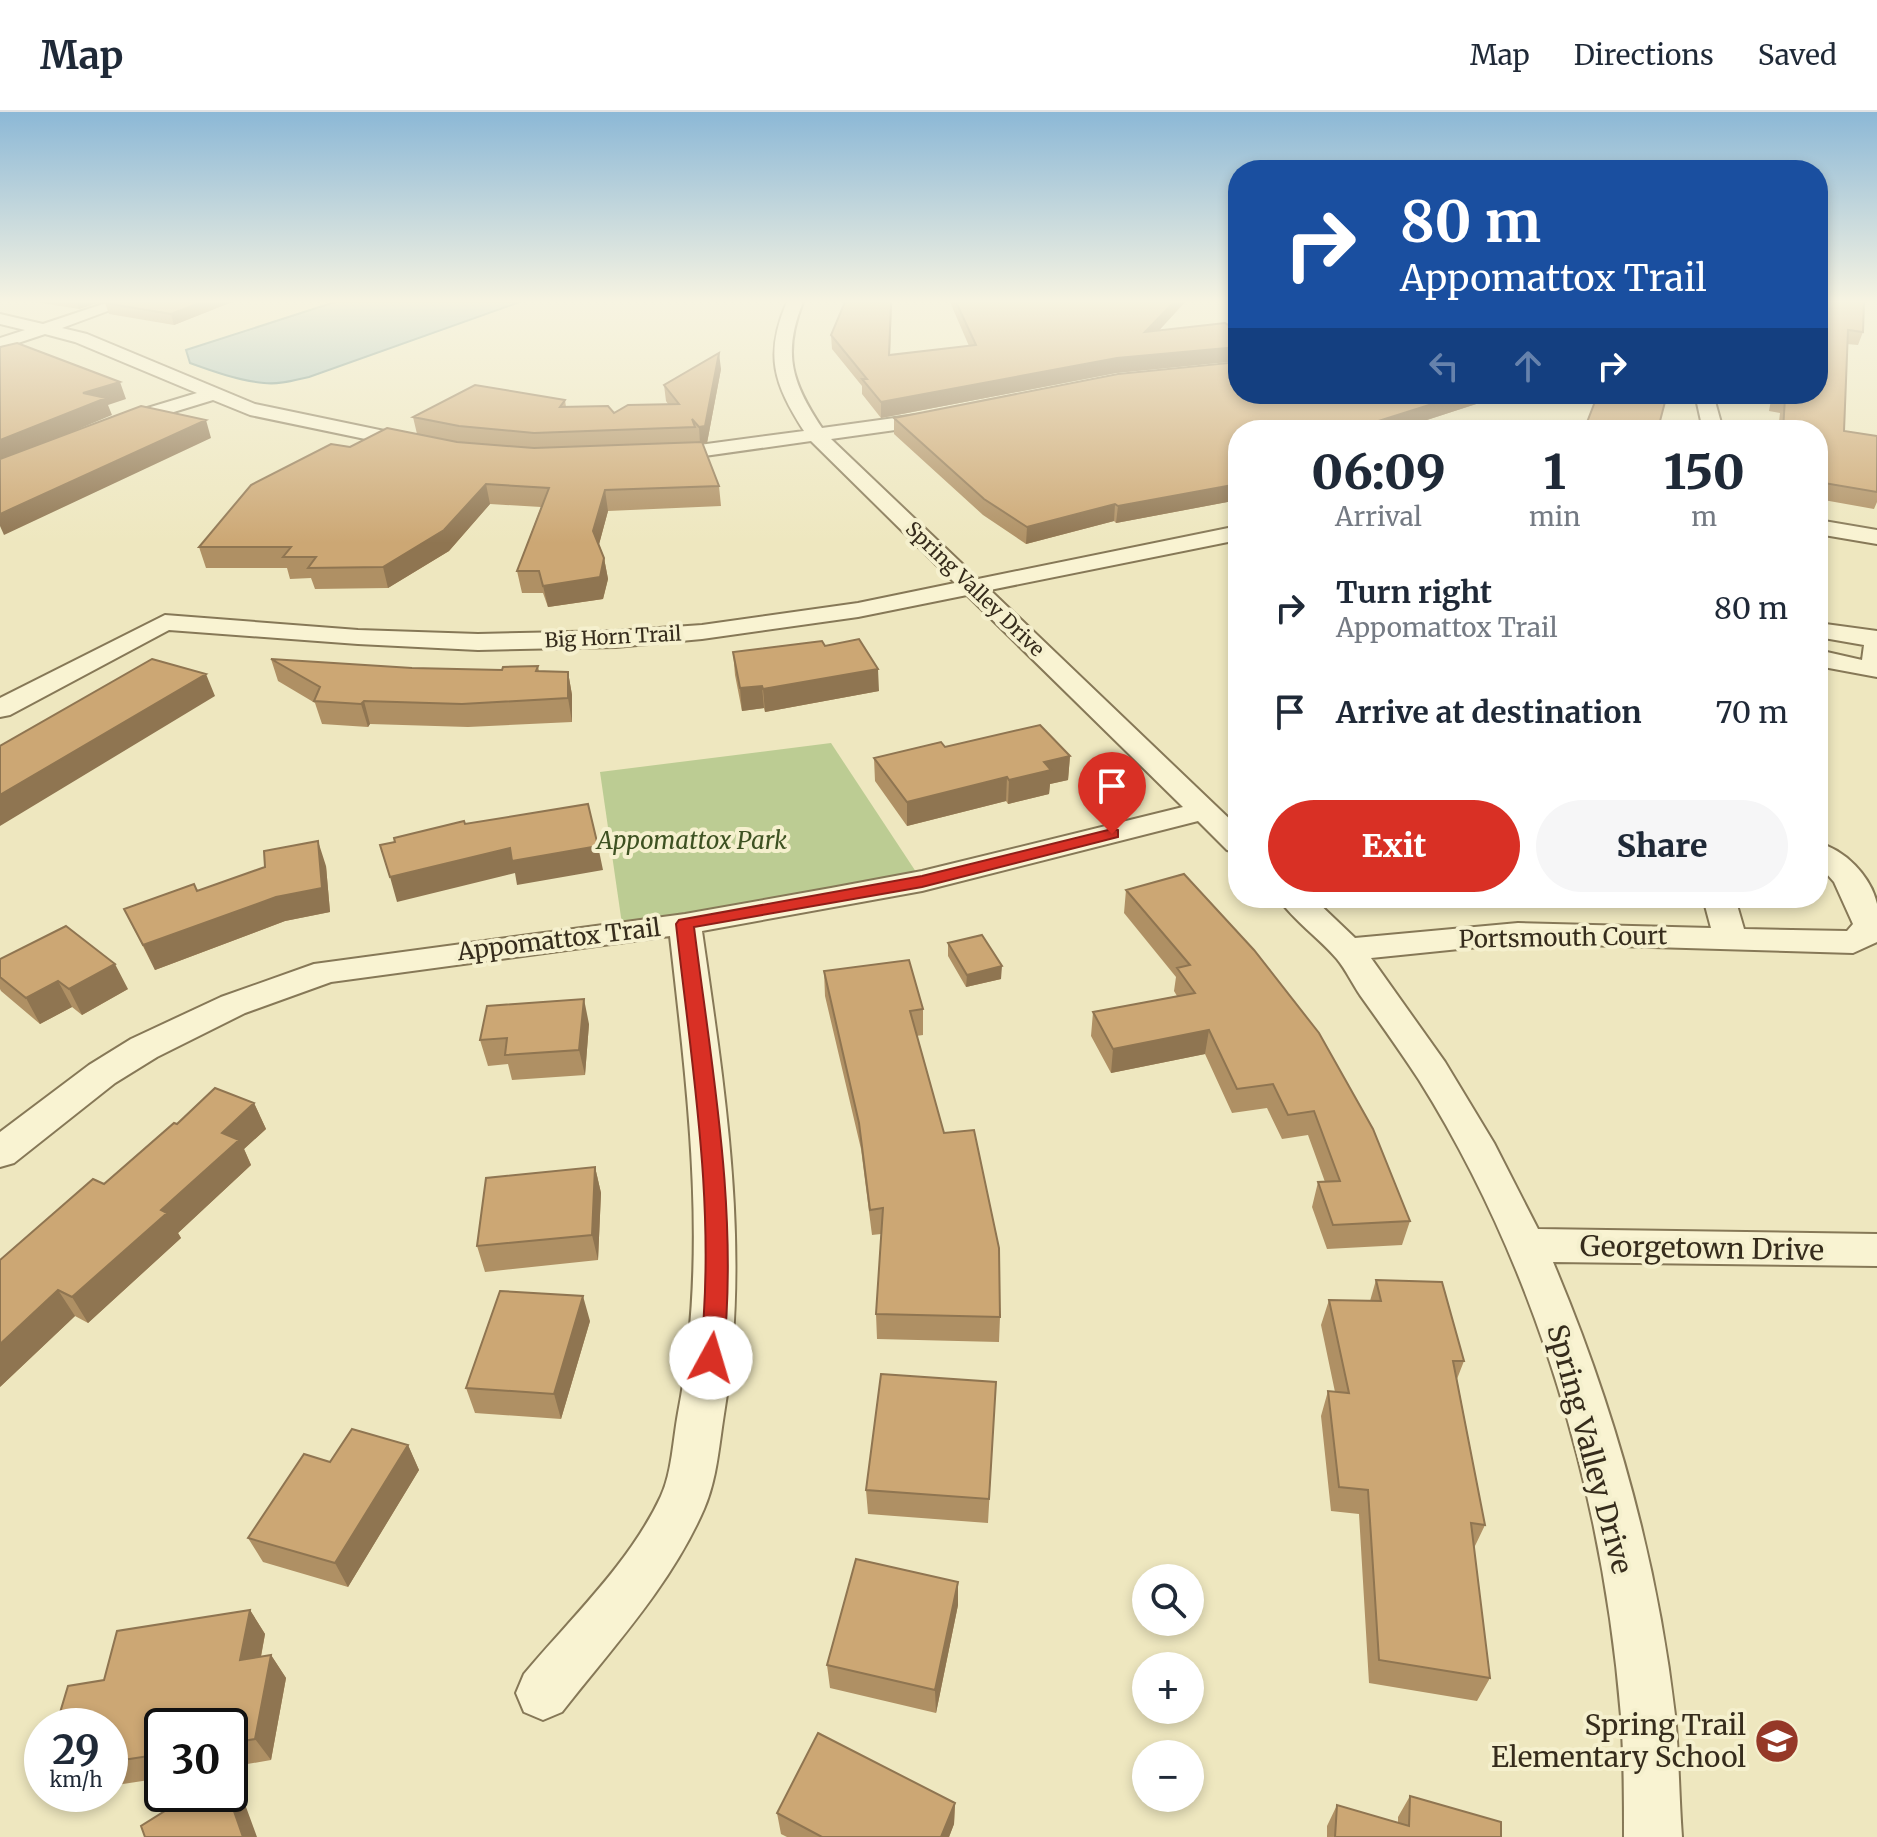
<!DOCTYPE html>
<html lang="en">
<head>
<meta charset="utf-8">
<style>
	body { margin:0; font-family:Merriweather,serif; background:#f6f6f7; color:#1f2937; height:100vh; display:flex; flex-direction:column; font-size:30px; white-space:nowrap }
	* { box-sizing:border-box; margin:0 }
	p { font-size:26px; color:#747a83 }
	.icon { flex:none; width:44px; height:44px; fill:none; stroke:currentColor; stroke-width:2; stroke-linecap:round; stroke-linejoin:round }
	.map { position:relative; flex:1; overflow:hidden }
	.sheet { position:absolute; left:1228px; top:308px; width:600px; height:488px; display:flex; flex-direction:column; background:#fff; border-radius:32px; box-shadow:0 4px 12px #0003 }
	.sheet>* { flex:none }
	.top-card { position:absolute; left:1228px; top:48px; width:600px; height:244px; border-radius:32px; box-shadow:0 4px 12px #0003; background:#1a4fa0; color:#fff; overflow:hidden }
	.fabs { position:absolute; left:1132px; top:1452px; display:grid; gap:16px }
	.fabs a { display:grid; place-items:center; width:72px; height:72px; border-radius:50%; background:#fff; box-shadow:0 4px 12px #0003; font-size:40px }
	.speed { position:absolute; left:24px; top:1596px; display:flex; gap:16px; font-size:40px; font-weight:700; text-align:center }
	.speed>* { display:grid; place-content:center; width:104px; height:104px; border-radius:50%; background:#fff; box-shadow:0 4px 12px #0003; line-height:1 }
	.speed small { font-size:20px; font-weight:400 }
	.speed .limit { border:4px solid #111; border-radius:12px; background:#fff; color:#111 }
	.pin { position:absolute; display:grid; place-items:center; width:68px; height:68px; color:#fff; margin:-82px -34px; border-radius:50% 50% 50% 0; rotate:-45deg; box-shadow:0 0 8px #0007 }
	.pin .icon { rotate:45deg }
	.me { position:absolute; width:88px; margin:-44px; rotate:6deg; stroke-linejoin:round; filter:drop-shadow(0 0 6px #0008) }
	.turn { display:flex; align-items:center; gap:28px; height:168px; padding:0 40px; font-size:36px }
	.turn .icon { width:104px; height:104px; stroke-width:2.5 }
	.turn b { display:block; font-size:56px; line-height:68px }
	.lanes { display:flex; align-items:center; height:76px; padding:0 40px; background:#0003; justify-content:center; gap:40px; direction:ltr }
	.lanes .off { opacity:.35 }
	.eta { display:flex; justify-content:space-evenly; align-items:center; height:136px; text-align:center }
	.eta b { font-size:48px; font-weight:800; line-height:56px }
	.primary-button { display:flex; gap:16px; margin-top:auto; padding:16px 40px }
	.primary-button a { flex:1; height:92px; border-radius:48px; background:#d93025; color:#fff; font-size:32px; font-weight:800; line-height:92px; text-align:center }
	.primary-button a+a { background:#f6f6f7; color:#1f2937 }
	ul { padding:0; list-style:none }
	li { display:flex; align-items:center; gap:24px; height:104px; padding:0 40px }
	li div { flex:1 }
	li b { display:block; font-size:30px }
	li em { font-style:normal }
	header { display:flex; align-items:center; gap:48px; box-sizing:border-box; height:112px; padding:0 40px; background:#fff; border-bottom:2px solid #e0e1e3 }
	header strong { font-size:38px }
	nav { display:flex; gap:44px; margin-inline-start:auto; font-size:28px }
	.map>svg:first-child { display:block }
</style>
</head>
<body>
<header>
<strong>Map</strong>
<nav><a>Map</a><a>Directions</a><a>Saved</a></nav>
</header>
<div class="map">
<svg width="1877" height="1725" viewBox="0 0 1877 1725">
	<rect width="100%" height="100%" fill="#eee7bf"/>
	<path fill="#bccc93" d="M 831,631 L 922,769 L 623,819 L 600,660 Z"/>
	<path fill="#a2bfbc" stroke="#698d8a" stroke-width="2" d="M 335,190 L 520,190 L 309,265 C 295,268 279,273 264,271 C 240,269 212,259 190,251 L 186,238 Z"/>
	<g fill="none" stroke-linecap="round" stroke-linejoin="round">
		<g stroke="#867857" stroke-width="4">
			<path id="minor" d="M 109,190 L 132,190 L 62,216 L 87,222 L 255,292 L 418,326 L 428,332 L 418,338 L 250,303 L 213,288 L 118,317 L 111,315 L 108,311 L 111,307 L 197,281 L 75,230 L 45,222 L 0,237 L 0,226 L 25,218 L 0,212 L 0,202 L 43,212 Z
				M 787,190 L 803,190 C 782,242 792,271 822,316 L 938,300 L 948,306 L 938,312 L 831,327 L 978,467 L 1238,414 L 1238,428 L 990,478 L 1238,715 L 1238,741 L 1227,738 L 1198,709 L 922,779 L 702,819 C 725,980 751,1139 724,1302 C 719,1333 717,1367 704,1397 C 671,1473 613,1535 562,1600 L 543,1608 L 524,1600 L 516,1581 L 524,1562 C 570,1507 630,1451 661,1384 C 672,1360 673,1328 678,1301 C 709,1142 688,984 670,824 L 331,870 L 245,901 L 157,945 L 115,971 L 14,1051 L 0,1055 L 0,1020 L 89,953 L 131,927 L 221,885 L 314,852 L 685,802 L 831,776 L 922,759 L 1183,695 L 967,483 L 858,505 L 702,527 L 616,535 L 478,538 L 358,532 L 169,518 L 10,603 L 0,605 L 0,586 L 165,503 L 358,518 L 478,522 L 616,519 L 702,513 L 858,491 L 955,471 L 811,329 L 662,350 L 652,344 L 662,338 L 804,319 C 774,272 764,243 787,190 Z
				M 1695,282 L 1713,282 L 1723,318 L 1703,318 Z
				M 1818,408 L 1877,418 L 1877,432 L 1818,422 Z
				M 1818,511 L 1877,519 L 1877,565 L 1818,554 L 1818,538 L 1862,548 L 1864,533 L 1818,525 Z
				M 1818,731 C 1844,737 1871,764 1877,792 C 1877,803 1877,818 1877,830 L 1853,841 L 1518,831 L 1371,846 L 1445,950 L 1494,1031 L 1538,1117 L 1877,1122 L 1877,1154 L 1553,1150 C 1614,1294 1657,1447 1675,1603 C 1679,1643 1679,1684 1682,1725 L 1624,1725 C 1624,1685 1624,1644 1621,1604 C 1603,1383 1537,1156 1419,968 C 1400,939 1380,911 1360,883 C 1352,871 1346,858 1337,847 C 1319,826 1294,809 1278,786 L 1313,786 L 1355,826 L 1518,811 L 1711,816 L 1703,786 L 1735,786 L 1744,817 L 1847,819 L 1853,812 L 1834,770 L 1818,752 Z"/>
		</g>
		<use href="#minor" fill="#f9f3d2" fill-rule="evenodd"/>
	</g>
	<path fill="#af9064" d="M 35,190 L 100,190 L 79,197 Z
		M 109,190 L 232,190 L 174,213 L 109,202 L 105,191 Z
		M 845,190 L 892,190 L 890,243 L 969,234 L 950,190 L 1185,190 L 1158,219 L 1238,218 L 1238,249 L 1116,261 L 881,306 L 862,282 L 862,274 L 832,237 L 831,223 Z
		M 1818,190 L 1863,220 L 1858,233 L 1847,232 L 1844,319 L 1877,324 L 1877,390 L 1874,397 L 1818,387 L 1818,318 L 1778,318 L 1780,301 L 1769,299 L 1772,282 L 1818,282 Z
		M 721,257 L 707,331 L 702,332 L 719,374 L 721,394 L 608,399 L 599,432 L 604,446 L 608,467 L 603,487 L 548,495 L 543,481 L 522,481 L 517,459 L 541,395 L 490,392 L 449,439 L 388,476 L 315,477 L 311,466 L 290,467 L 287,456 L 206,456 L 199,435 L 350,335 L 417,322 L 413,305 L 565,288 L 566,295 L 614,301 L 668,292 L 666,289 L 664,273 Z
		M 1507,282 L 1396,318 L 1238,318 L 1238,388 L 1116,411 L 1114,409 L 1026,432 L 983,403 L 894,322 L 894,306 Z
		M 1589,282 L 1659,282 L 1660,309 L 1665,318 L 1596,286 L 1588,285 Z
		M 825,534 L 879,579 L 765,600 L 764,596 L 742,599 L 735,563 L 733,540 Z
		M 271,547 L 412,556 L 502,558 L 538,554 L 539,559 L 568,560 L 572,583 L 572,610 L 468,615 L 370,612 L 368,615 L 322,612 L 315,591 L 278,569 Z
		M 945,635 L 1070,644 L 1068,668 L 1050,672 L 1049,682 L 1008,692 L 1006,689 L 907,714 L 875,669 L 874,646 Z
		M 326,754 L 330,800 L 285,809 L 155,858 L 124,797 L 197,779 Z
		M 1126,778 L 1410,1109 L 1402,1133 L 1327,1137 L 1312,1095 L 1318,1070 L 1325,1070 L 1308,1023 L 1282,1027 L 1267,996 L 1232,1001 L 1205,942 L 1111,961 L 1091,924 L 1093,900 L 1177,884 L 1174,879 L 1176,865 L 1124,801 Z
		M 948,831 L 1001,867 L 966,875 L 948,844 Z
		M 0,847 L 128,877 L 82,903 L 72,895 L 40,912 L 1,879 L 0,877 Z
		M 824,859 L 923,897 L 923,923 L 916,924 L 944,1021 L 1000,1205 L 999,1230 L 877,1227 L 876,1202 L 881,1122 L 872,1123 L 861,1037 L 825,884 Z
		M 589,912 L 585,963 L 512,968 L 508,952 L 488,954 L 480,928 Z
		M 254,991 L 266,1017 L 244,1037 L 251,1053 L 178,1121 L 181,1126 L 88,1211 L 75,1204 L 0,1275 L 104,1072 L 177,1012 Z
		M 595,1055 L 601,1081 L 598,1148 L 485,1160 L 477,1134 Z
		M 1376,1168 L 1464,1249 L 1457,1267 L 1485,1413 L 1474,1436 L 1490,1566 L 1477,1589 L 1369,1571 L 1359,1402 L 1331,1399 L 1321,1304 L 1328,1279 L 1335,1280 L 1321,1213 L 1329,1188 L 1370,1189 Z
		M 590,1209 L 561,1307 L 475,1301 L 466,1276 Z
		M 996,1270 L 988,1411 L 868,1402 L 866,1378 Z
		M 408,1333 L 419,1358 L 348,1475 L 263,1450 L 248,1426 L 330,1350 Z
		M 958,1470 L 958,1493 L 936,1601 L 830,1576 L 827,1553 Z
		M 250,1498 L 265,1522 L 261,1545 L 271,1543 L 286,1566 L 271,1648 L 230,1655 L 230,1614 L 162,1614 L 162,1666 L 110,1674 L 110,1614 L 56,1614 L 104,1568 Z
		M 1410,1684 L 1501,1725 L 1327,1725 L 1327,1714 L 1337,1693 L 1398,1711 L 1398,1705 Z
		M 955,1691 L 954,1712 L 949,1725 L 787,1725 L 781,1722 L 777,1701 Z"/>
	<path fill="#8f7551" d="M 76,190 L 100,190 L 79,197 Z
		M 202,190 L 232,190 L 174,213 L 171,202 Z
		M 1174,190 L 1185,190 L 1144,235 L 1145,220 Z
		M 1238,235 L 1238,249 L 1116,261 L 881,306 L 881,290 L 1117,246 Z
		M 719,241 L 721,257 L 707,331 L 700,332 L 699,315 Z
		M 120,270 L 126,287 L 108,293 L 112,303 L 0,350 L 0,328 L 83,281 Z
		M 1464,282 L 1507,282 L 1396,318 L 1350,318 Z
		M 206,308 L 211,326 L 4,423 L 0,414 L 0,402 Z
		M 486,372 L 490,392 L 449,439 L 388,476 L 383,455 Z
		M 1238,372 L 1238,388 L 1116,411 L 1118,394 Z
		M 605,378 L 608,399 L 597,440 L 593,419 Z
		M 1115,392 L 1114,409 L 1026,432 L 1027,415 Z
		M 604,446 L 608,467 L 603,487 L 548,495 L 543,474 Z
		M 878,557 L 879,579 L 765,600 L 763,577 Z
		M 568,560 L 572,583 L 572,610 L 568,586 Z
		M 206,562 L 215,584 L 0,714 L 0,683 Z
		M 762,574 L 764,596 L 742,599 L 740,576 Z
		M 364,589 L 370,612 L 368,615 L 361,592 Z
		M 1070,644 L 1068,668 L 1050,672 L 1049,682 L 1008,692 L 1009,668 L 1044,650 Z
		M 1007,665 L 1006,689 L 907,714 L 907,690 Z
		M 318,729 L 326,754 L 330,800 L 285,809 L 155,858 L 143,833 Z
		M 598,734 L 603,758 L 517,773 L 515,761 L 397,790 L 390,765 L 510,736 Z
		M 115,852 L 128,877 L 82,903 L 69,877 Z
		M 1002,854 L 1001,867 L 966,875 L 967,863 Z
		M 58,869 L 72,895 L 40,912 L 26,886 Z
		M 584,887 L 589,912 L 585,963 L 579,938 Z
		M 1209,918 L 1205,942 L 1111,961 L 1113,937 Z
		M 254,991 L 266,1017 L 244,1037 L 251,1053 L 178,1121 L 181,1126 L 88,1211 L 72,1185 L 161,1098 L 222,1021 Z
		M 595,1055 L 601,1081 L 598,1148 L 592,1123 Z
		M 58,1178 L 75,1204 L 0,1275 L 0,1232 Z
		M 583,1184 L 590,1209 L 561,1307 L 554,1282 Z
		M 408,1333 L 419,1358 L 348,1475 L 335,1451 Z
		M 958,1470 L 958,1493 L 936,1601 L 935,1578 Z
		M 250,1498 L 265,1522 L 256,1570 L 240,1548 Z
		M 271,1543 L 286,1566 L 271,1648 L 255,1627 Z
		M 230,1675 L 246,1695 L 257,1725 L 243,1725 L 228,1682 L 230,1682 Z
		M 955,1691 L 954,1712 L 949,1725 L 941,1725 Z"/>
	<path fill="#cca774" stroke="#8f7551" stroke-width="2" d="M 109,190 L 202,190 L 171,202 L 105,191 Z
		M 845,190 L 891,190 L 889,243 L 976,233 L 956,190 L 1174,190 L 1145,220 L 1225,211 L 1238,218 L 1238,235 L 1117,246 L 881,290 L 862,267 L 867,267 L 831,223 Z
		M 1818,190 L 1864,190 L 1863,220 L 1848,218 L 1844,319 L 1877,324 L 1877,380 L 1818,370 L 1818,318 L 1783,318 L 1785,286 L 1774,285 L 1775,282 L 1818,282 Z
		M 17,231 L 120,270 L 83,281 L 106,286 L 0,328 L 0,235 Z
		M 719,241 L 705,314 L 699,315 L 692,307 L 695,315 L 534,321 L 459,314 L 413,305 L 475,273 L 565,288 L 560,295 L 608,294 L 614,301 L 628,293 L 679,292 L 664,273 Z
		M 1238,250 L 1238,282 L 1464,282 L 1350,318 L 1238,318 L 1238,372 L 1118,394 L 1115,392 L 1027,415 L 984,387 L 894,306 L 1118,262 Z
		M 1598,282 L 1659,282 L 1658,285 L 1666,286 L 1660,309 L 1667,311 L 1665,318 L 1584,318 Z
		M 141,294 L 206,308 L 0,402 L 0,347 Z
		M 387,316 L 457,330 L 534,336 L 702,330 L 719,374 L 605,378 L 593,419 L 604,446 L 600,465 L 543,474 L 539,459 L 517,459 L 549,376 L 486,372 L 444,418 L 383,455 L 308,456 L 316,445 L 283,445 L 291,435 L 199,435 L 251,373 L 331,332 L 350,335 Z
		M 859,527 L 878,557 L 763,577 L 762,574 L 740,576 L 733,540 L 822,529 L 825,534 Z
		M 152,547 L 206,562 L 0,683 L 0,634 Z
		M 271,547 L 412,556 L 502,558 L 503,555 L 538,554 L 536,559 L 568,560 L 568,586 L 462,592 L 364,589 L 361,592 L 314,589 L 320,575 Z
		M 1040,613 L 1070,644 L 1044,650 L 1051,658 L 1009,668 L 1007,665 L 907,690 L 874,646 L 941,630 L 945,635 Z
		M 588,692 L 598,734 L 512,749 L 510,736 L 390,765 L 380,733 L 395,730 L 394,726 L 464,709 L 465,712 Z
		M 318,729 L 322,776 L 276,785 L 143,833 L 124,797 L 194,772 L 197,779 L 265,755 L 264,739 Z
		M 1184,762 L 1254,838 L 1319,921 L 1373,1017 L 1410,1109 L 1333,1113 L 1318,1070 L 1340,1069 L 1314,999 L 1288,1003 L 1273,972 L 1237,977 L 1209,918 L 1113,937 L 1093,900 L 1195,881 L 1177,856 L 1190,853 L 1126,778 Z
		M 66,814 L 115,852 L 69,877 L 58,869 L 26,886 L 0,865 L 0,847 Z
		M 982,823 L 1002,854 L 967,863 L 948,831 Z
		M 909,848 L 923,897 L 910,899 L 944,1021 L 974,1018 L 999,1136 L 1000,1205 L 876,1202 L 883,1096 L 870,1098 L 859,1011 L 824,859 Z
		M 584,887 L 579,938 L 505,943 L 507,926 L 480,928 L 487,894 Z
		M 215,976 L 254,991 L 222,1021 L 239,1028 L 161,1098 L 167,1101 L 72,1185 L 58,1178 L 0,1232 L 0,1148 L 93,1067 L 104,1072 L 174,1011 L 177,1012 Z
		M 595,1055 L 592,1123 L 477,1134 L 486,1066 Z
		M 1376,1168 L 1442,1170 L 1464,1249 L 1453,1249 L 1485,1413 L 1471,1411 L 1490,1566 L 1379,1548 L 1368,1378 L 1339,1375 L 1328,1279 L 1349,1281 L 1329,1188 L 1381,1189 Z
		M 500,1179 L 583,1184 L 554,1282 L 466,1276 Z
		M 881,1262 L 996,1270 L 989,1387 L 866,1378 Z
		M 352,1317 L 408,1333 L 335,1451 L 248,1426 L 304,1342 L 330,1350 Z
		M 856,1447 L 958,1470 L 935,1578 L 827,1553 Z
		M 250,1498 L 240,1548 L 271,1543 L 255,1627 L 230,1631 L 230,1614 L 162,1614 L 162,1642 L 110,1650 L 110,1614 L 96,1614 L 97,1612 L 82,1614 L 56,1614 L 68,1574 L 104,1568 L 117,1519 Z
		M 818,1621 L 955,1691 L 941,1725 L 822,1725 L 777,1701 Z
		M 192,1682 L 228,1682 L 243,1725 L 145,1725 L 141,1714 Z
		M 1410,1684 L 1501,1710 L 1501,1725 L 1335,1725 L 1337,1693 L 1409,1714 Z"/>
	<linearGradient id="sky" x2="0" y2="1"><stop stop-color="#8cb8d6"/><stop offset="0.44" stop-color="#f7f4e2"/><stop offset="1" stop-color="#f7f4e2" stop-opacity="0"/></linearGradient>
	<rect width="1877" height="431" fill="url(#sky)"/>
	<path fill="#d93025" stroke="#8d1f18" stroke-width="2" d="M 1112,717 L 1118,718 L 1118,725 L 922,775 L 694,815 C 712,958 739,1102 723,1246 L 720,1253 L 711,1256 L 703,1253 L 700,1246 C 717,1101 692,956 676,812 L 679,808 L 922,764 Z"/>
	<defs>
		<g id="school-disc" transform="scale(2.3)"><circle r="9.5" fill="#953827" stroke="#f5f0ce"/><path d="M0-5L7-2L0 1L-7-2ZM-4 1L0 2.5L4 1V4Q0 6-4 4Z" fill="#fff"/></g>
	</defs>
	<g fill-rule="evenodd">
		<use href="#school-disc" x="1777" y="1629"/>
	</g>
	<g text-anchor="middle" stroke-width="8" stroke-linejoin="round" paint-order="stroke">
		<g font-size="20" fill="#362c1c" stroke="#f5f0ce">
			<text transform="translate(975 477) rotate(44)" y="7">Spring Valley Drive</text>
			<text transform="translate(613 525) rotate(-3)" y="7">Big Horn Trail</text>
		</g>
		<g font-size="24" font-style="italic" fill="#3e5222" stroke="#f5f0ce">
			<text x="692" y="737">Appomattox Park</text>
		</g>
		<g font-size="24" fill="#362c1c" stroke="#f5f0ce">
			<text transform="translate(1563 826) rotate(-1)" y="8">Portsmouth Court</text>
			<text transform="translate(559 828) rotate(-7)" y="8">Appomattox Trail</text>
		</g>
		<g font-size="28" fill="#362c1c" stroke="#f5f0ce">
			<text transform="translate(1702 1136) rotate(1)" y="10">Georgetown Drive</text>
			<text transform="translate(1590 1337) rotate(75)" y="10">Spring Valley Drive</text>
		</g>
		<g font-size="28" fill="#362c1c" stroke="#f5f0ce" text-anchor="end">
			<text x="1746" y="1623">Spring Trail<tspan x="1746" dy="32">Elementary School</tspan></text>
		</g>
	</g>
</svg>
<div class="fabs">
<a><svg class="icon" aria-label="search" viewBox="0 0 24 24"><circle cx="10" cy="10" r="6"/><path d="M15 15l6 6"/></svg></a>
<a>+</a>
<a>−</a>
</div>
<div class="speed"><div>29<small>km/h</small></div><div class="limit">30</div></div>
<div class="pin" style="left:1112px;top:722px;background:#d93025"><svg class="icon" aria-label="arrive" viewBox="0 0 24 24"><path d="M6 21V4h12l-3 4 3 4H6"/></svg></div>
<svg class="me" style="left:711px;top:1246px" viewBox="-20 -20 40 40"><circle r="19" fill="#fff"/><path d="M0-13L10 11 0 6-10 11z" fill="#d93025"/></svg>
<div class="top-card">
<div class="turn"><svg class="icon" aria-label="right" viewBox="0 0 24 24"><path d="M7 20v-9h11M14 6l5 5-5 5"/></svg><div><b>80 m</b>Appomattox Trail</div></div>
<div class="lanes"><svg class="icon off" aria-label="left" viewBox="0 0 24 24"><path d="M17 20v-9H6M10 6l-5 5 5 5"/></svg><svg class="icon off" aria-label="ahead" viewBox="0 0 24 24"><path d="M12 20V5M6 11l6-6 6 6"/></svg><svg class="icon" aria-label="right" viewBox="0 0 24 24"><path d="M7 20v-9h11M14 6l5 5-5 5"/></svg></div>
</div>
<section class="sheet">
<div class="eta">
<div><b>06:09</b><p>Arrival</p></div>
<div><b>1</b><p>min</p></div>
<div><b>150</b><p>m</p></div>
</div>
<ul>
<li><svg class="icon" aria-label="right" viewBox="0 0 24 24"><path d="M7 20v-9h11M14 6l5 5-5 5"/></svg><div><b>Turn right</b><p>Appomattox Trail</p></div><em>80 m</em></li>
<li><svg class="icon" aria-label="arrive" viewBox="0 0 24 24"><path d="M6 21V4h12l-3 4 3 4H6"/></svg><div><b>Arrive at destination</b></div><em>70 m</em></li>
</ul>
<div class="primary-button"><a>Exit</a><a>Share</a></div>
</section>
</div>
</body>
</html>
